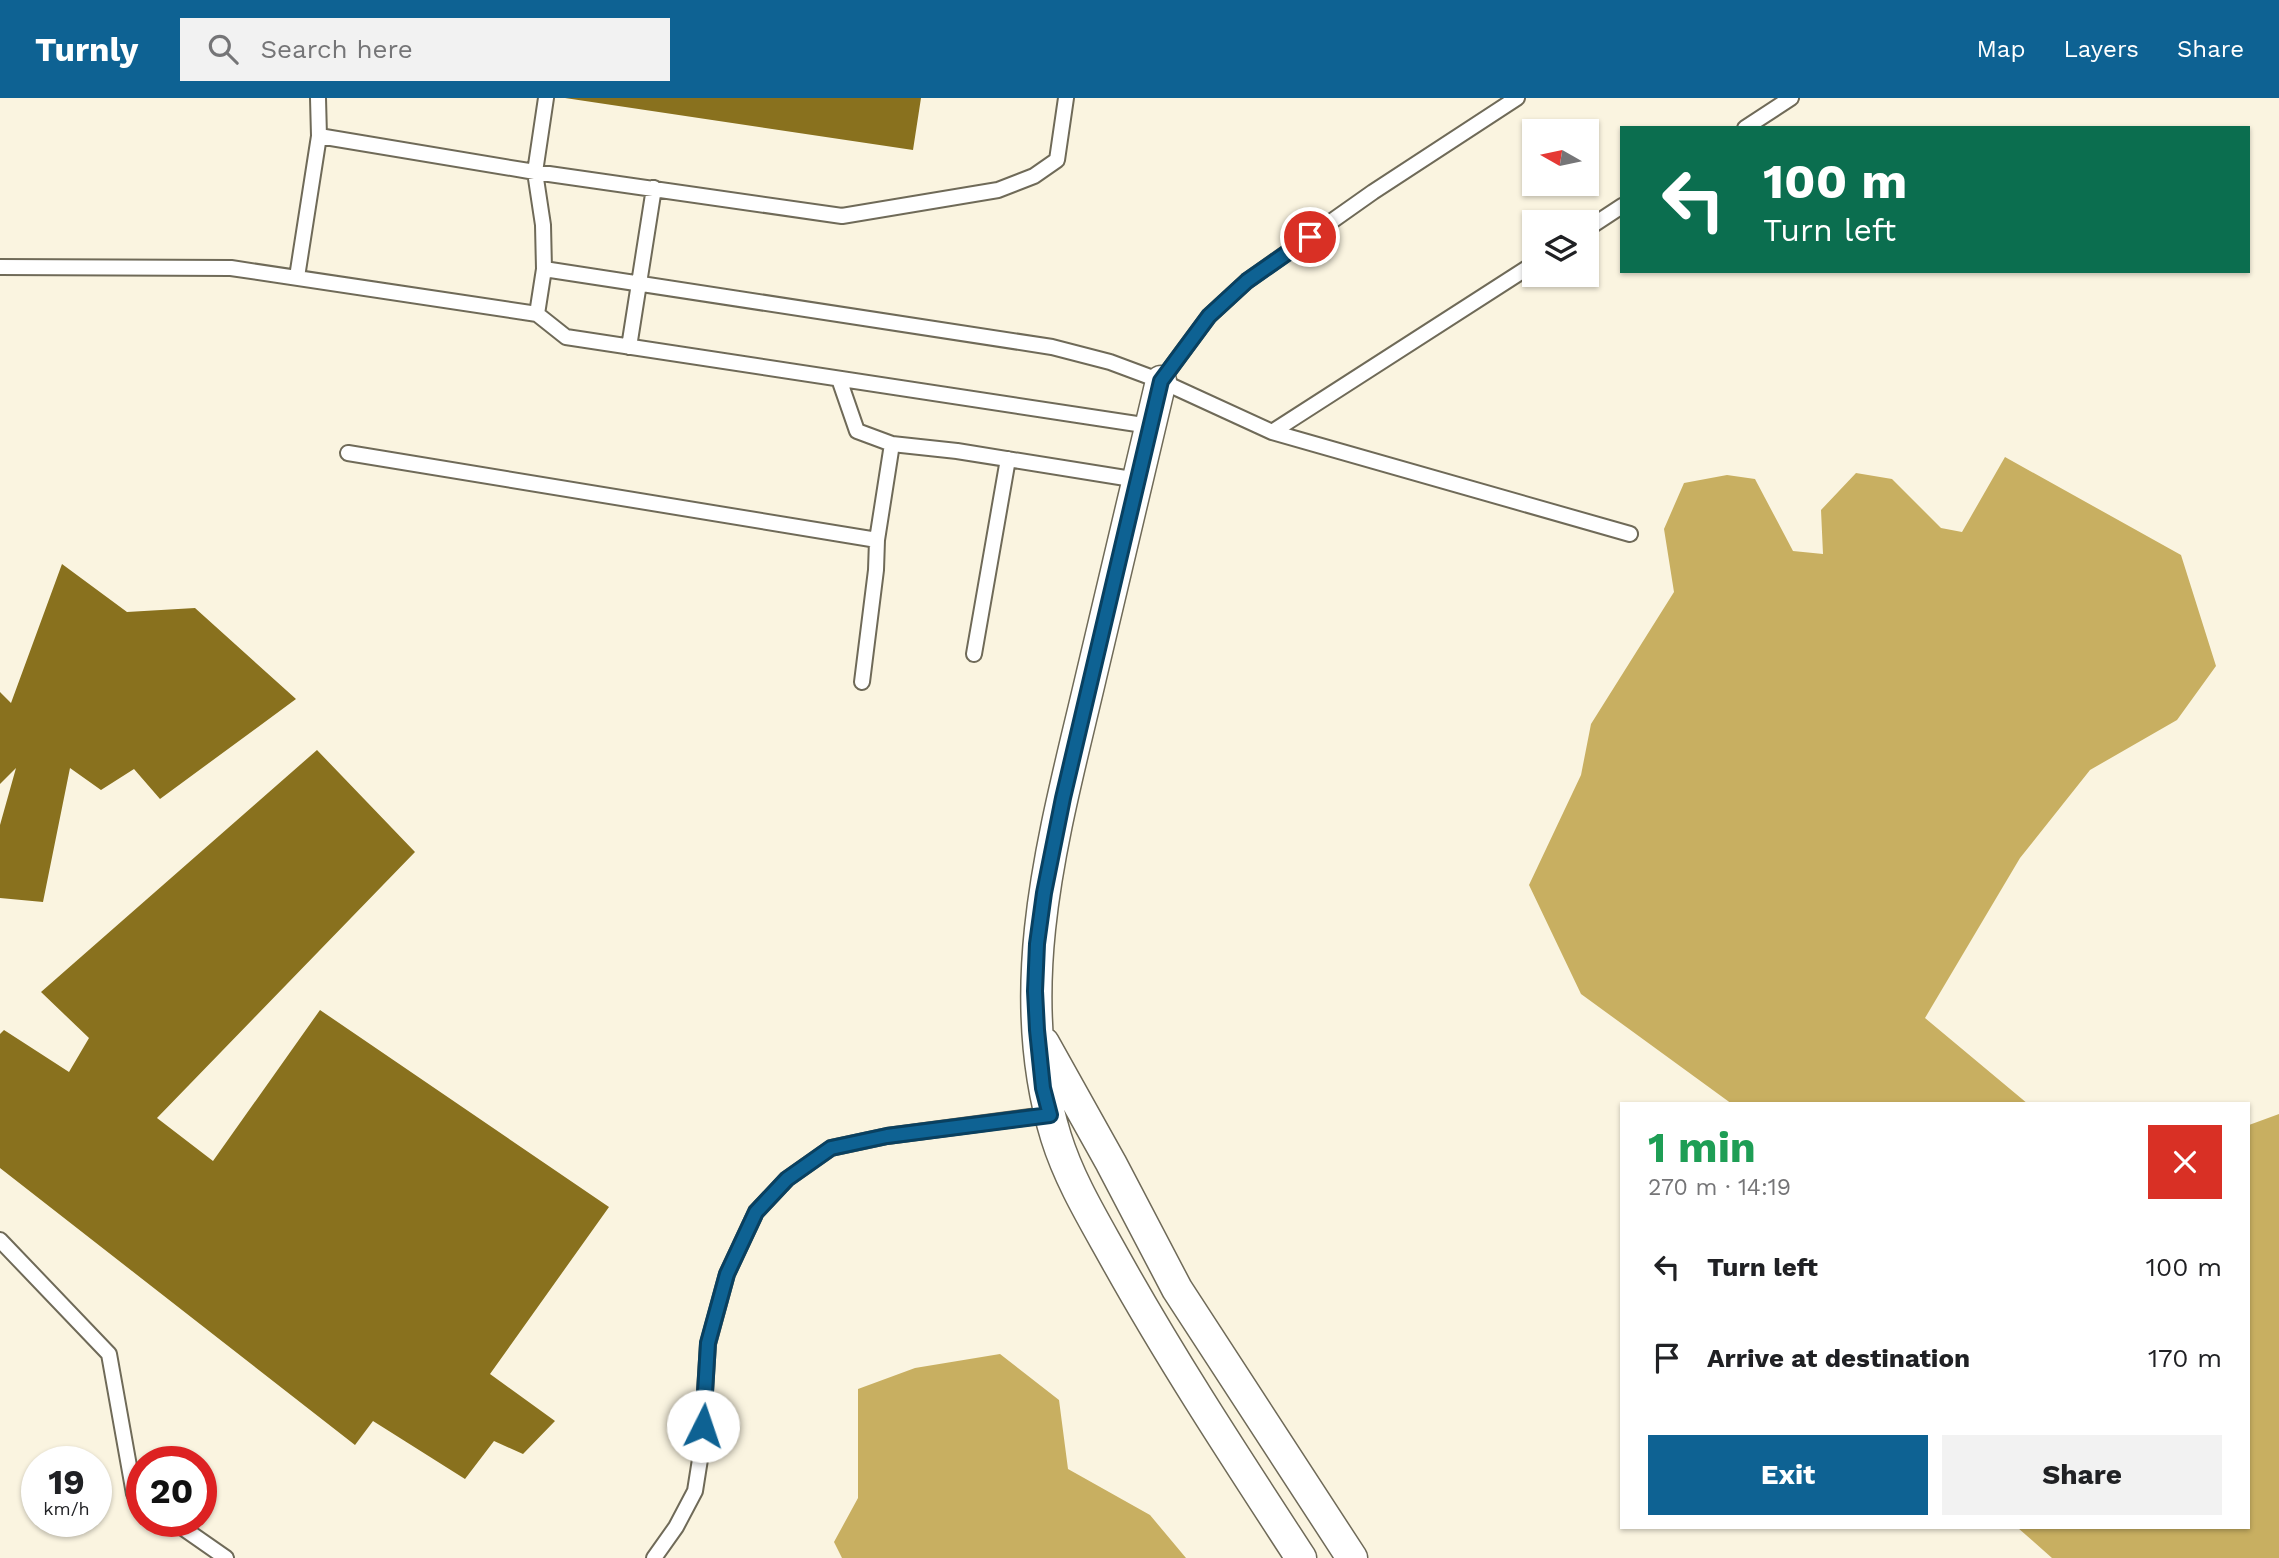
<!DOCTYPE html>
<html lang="en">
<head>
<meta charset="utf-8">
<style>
	body { margin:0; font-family:"Work Sans",sans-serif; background:#f2f2f2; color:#202124; height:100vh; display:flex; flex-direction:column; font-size:26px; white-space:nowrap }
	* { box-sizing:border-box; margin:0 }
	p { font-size:23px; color:#757577 }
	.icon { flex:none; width:38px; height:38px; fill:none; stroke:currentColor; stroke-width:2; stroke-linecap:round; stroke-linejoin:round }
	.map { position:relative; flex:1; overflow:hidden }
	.panel { position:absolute; left:1620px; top:1004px; width:630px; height:427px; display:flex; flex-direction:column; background:#fff; border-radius:0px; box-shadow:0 2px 5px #0004 }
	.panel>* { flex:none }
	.banner { position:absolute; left:1620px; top:28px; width:630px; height:147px; border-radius:0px; box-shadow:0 2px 5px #0004; background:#0b6e4f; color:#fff; overflow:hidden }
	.needle { width:46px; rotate:279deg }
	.fabs { position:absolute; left:1522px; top:21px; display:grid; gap:14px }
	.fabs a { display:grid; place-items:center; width:77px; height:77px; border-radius:0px; background:#fff; box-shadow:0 2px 5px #0004; font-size:35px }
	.speed { position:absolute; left:21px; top:1348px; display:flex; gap:14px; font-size:35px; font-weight:700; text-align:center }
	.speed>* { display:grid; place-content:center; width:91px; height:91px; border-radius:50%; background:#fff; box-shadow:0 2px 5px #0004; line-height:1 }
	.speed small { font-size:18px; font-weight:400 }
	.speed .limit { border:10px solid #d22; background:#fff; color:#111 }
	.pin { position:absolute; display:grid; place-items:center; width:60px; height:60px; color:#fff; margin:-30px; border:4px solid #fff; border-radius:50%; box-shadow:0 2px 7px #0007 }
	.me { position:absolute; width:77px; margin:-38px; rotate:4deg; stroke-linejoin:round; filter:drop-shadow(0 0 5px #0008) }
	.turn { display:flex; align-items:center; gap:24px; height:147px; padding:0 28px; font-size:32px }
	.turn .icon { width:91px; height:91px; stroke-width:2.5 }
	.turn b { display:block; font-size:49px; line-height:60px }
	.round { display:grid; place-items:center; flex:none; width:74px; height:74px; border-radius:0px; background:#f2f2f2 }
	.headline { display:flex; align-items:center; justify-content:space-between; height:119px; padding:0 28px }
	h1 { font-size:42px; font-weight:700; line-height:52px; color:#1e9e55 }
	.primary-button { display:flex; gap:14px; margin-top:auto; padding:14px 28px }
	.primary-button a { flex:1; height:80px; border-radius:0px; background:#0e6293; color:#fff; font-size:28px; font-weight:700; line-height:80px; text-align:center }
	.primary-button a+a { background:#f2f2f2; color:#202124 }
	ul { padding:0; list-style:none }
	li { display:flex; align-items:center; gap:21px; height:91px; padding:0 28px }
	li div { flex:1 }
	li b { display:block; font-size:26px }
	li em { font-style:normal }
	header { display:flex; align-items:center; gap:42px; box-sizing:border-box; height:98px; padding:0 35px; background:#0e6293; color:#fff }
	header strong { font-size:33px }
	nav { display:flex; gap:38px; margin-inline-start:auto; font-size:24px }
	.search { width:490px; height:63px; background:#f2f2f2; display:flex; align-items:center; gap:18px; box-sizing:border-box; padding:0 24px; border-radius:0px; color:#757577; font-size:26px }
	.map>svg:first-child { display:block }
</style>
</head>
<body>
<header>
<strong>Turnly</strong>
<div class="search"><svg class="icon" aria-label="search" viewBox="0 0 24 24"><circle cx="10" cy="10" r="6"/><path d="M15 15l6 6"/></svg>Search here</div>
<nav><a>Map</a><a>Layers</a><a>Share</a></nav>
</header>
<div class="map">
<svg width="2279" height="1460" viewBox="0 0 2279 1460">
	<rect width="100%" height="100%" fill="#faf4e0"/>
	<path fill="#c8af61" d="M 2005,359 L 2181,457 L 2216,568 L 2177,622 L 2090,672 L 2020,760 L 1925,920 L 2028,1006 L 1732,1006 L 1581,896 L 1529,787 L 1581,677 L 1591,626 L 1674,494 L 1664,431 L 1684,385 L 1727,377 L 1755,381 L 1793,453 L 1823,456 L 1821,412 L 1856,375 L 1892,381 L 1941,430 L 1962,434 Z
		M 2279,1016 L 2279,1460 L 2052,1460 L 2018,1430 L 2249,1430 L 2249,1027 Z
		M 1000,1256 L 1059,1302 L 1068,1371 L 1150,1417 L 1186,1460 L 842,1460 L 834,1444 L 858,1400 L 858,1291 L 915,1270 Z"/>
	<path fill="#89711e" d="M 565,0 L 921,0 L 913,52 Z
		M 62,466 L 127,514 L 195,510 L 296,601 L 160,701 L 134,671 L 101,692 L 70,670 L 43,804 L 0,800 L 0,727 L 16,670 L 0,686 L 0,594 L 11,605 Z
		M 317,652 L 415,754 L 157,1020 L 213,1063 L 320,912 L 609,1109 L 490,1276 L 555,1323 L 523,1356 L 494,1343 L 465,1381 L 373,1323 L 355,1347 L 0,1070 L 0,936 L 4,932 L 69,974 L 89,940 L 41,894 Z"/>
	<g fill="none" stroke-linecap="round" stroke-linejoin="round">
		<g stroke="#6f6a58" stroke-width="18">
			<path id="service" d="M 546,0 L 535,74 L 842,118 L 998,92 L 1034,78 L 1057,62 L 1066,0
				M 1745,30 L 1791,0
				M 319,38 L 535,74 L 543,127 L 544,171 L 537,216
				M 1587,131 L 1622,108
				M 0,169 L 231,170 L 537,216 L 566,239 L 1150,328
				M 544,171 L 1052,249 L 1110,264 L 1161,283 L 1272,334 L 1630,436
				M 297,179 L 319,38 L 318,0
				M 629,249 L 654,90
				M 839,281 L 857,333 L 892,346 L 877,442 L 876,472 L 862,584
				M 1161,283 L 1209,218 L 1247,183 L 1373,94 L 1517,0
				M 1272,334 L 1535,165
				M 892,346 L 957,353 L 1138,382
				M 348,355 L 877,442
				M 974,556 L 1008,361
				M 0,1142 L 109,1256 L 134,1396 L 142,1401
				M 173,1423 L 226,1460
				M 654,1460 L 676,1429 L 695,1393 L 701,1355 L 708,1246 L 727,1176 L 756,1114 L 787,1081 L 831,1050 L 887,1038 L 1053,1016"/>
		</g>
		<g stroke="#6f6a58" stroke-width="33">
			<path id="minor" d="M 1161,283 C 1137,381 1115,480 1091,579 C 1056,729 1009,886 1056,1039 C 1070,1084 1095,1124 1117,1164 C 1174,1266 1238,1363 1301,1460
				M 1044,945 L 1111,1065 L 1177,1191 L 1352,1460"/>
		</g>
		<use href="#service" stroke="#fff" stroke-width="14"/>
		<use href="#minor" stroke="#fff" stroke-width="30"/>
	</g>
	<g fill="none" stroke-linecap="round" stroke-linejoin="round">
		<g stroke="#094060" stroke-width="18">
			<path id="route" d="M 703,1328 L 708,1245 L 727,1176 L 756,1114 L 787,1081 L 831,1050 L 887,1038 L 1050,1017 L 1043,990 L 1037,932 L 1035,893 L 1037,846 L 1044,795 L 1063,700 L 1161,283 L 1209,218 L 1247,183 L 1310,139"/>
		</g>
		<use href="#route" stroke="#0e6293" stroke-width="12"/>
	</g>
</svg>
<div class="fabs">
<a><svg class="needle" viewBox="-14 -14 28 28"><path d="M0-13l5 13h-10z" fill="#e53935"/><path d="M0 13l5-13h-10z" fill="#757577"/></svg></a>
<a><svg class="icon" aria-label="layers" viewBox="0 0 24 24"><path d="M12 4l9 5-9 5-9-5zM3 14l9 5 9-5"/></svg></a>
</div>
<div class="speed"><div>19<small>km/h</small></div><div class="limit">20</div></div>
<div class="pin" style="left:1310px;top:139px;background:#d93025"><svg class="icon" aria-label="arrive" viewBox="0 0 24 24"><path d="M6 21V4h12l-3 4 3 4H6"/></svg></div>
<svg class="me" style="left:703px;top:1328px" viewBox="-20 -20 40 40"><circle r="19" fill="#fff"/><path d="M0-13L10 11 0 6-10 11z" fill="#0e6293"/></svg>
<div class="banner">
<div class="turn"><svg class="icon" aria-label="left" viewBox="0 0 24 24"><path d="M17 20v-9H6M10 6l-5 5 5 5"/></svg><div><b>100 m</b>Turn left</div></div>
</div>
<section class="panel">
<div class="headline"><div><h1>1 min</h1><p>270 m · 14:19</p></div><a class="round" style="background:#d93025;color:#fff"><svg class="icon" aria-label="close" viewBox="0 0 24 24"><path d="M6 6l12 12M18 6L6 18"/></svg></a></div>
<ul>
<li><svg class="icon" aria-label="left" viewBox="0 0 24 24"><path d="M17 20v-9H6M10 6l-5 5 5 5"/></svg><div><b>Turn left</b></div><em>100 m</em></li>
<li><svg class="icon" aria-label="arrive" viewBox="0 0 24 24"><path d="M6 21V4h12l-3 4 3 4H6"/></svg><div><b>Arrive at destination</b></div><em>170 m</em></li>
</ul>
<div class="primary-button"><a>Exit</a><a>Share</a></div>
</section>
</div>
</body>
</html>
